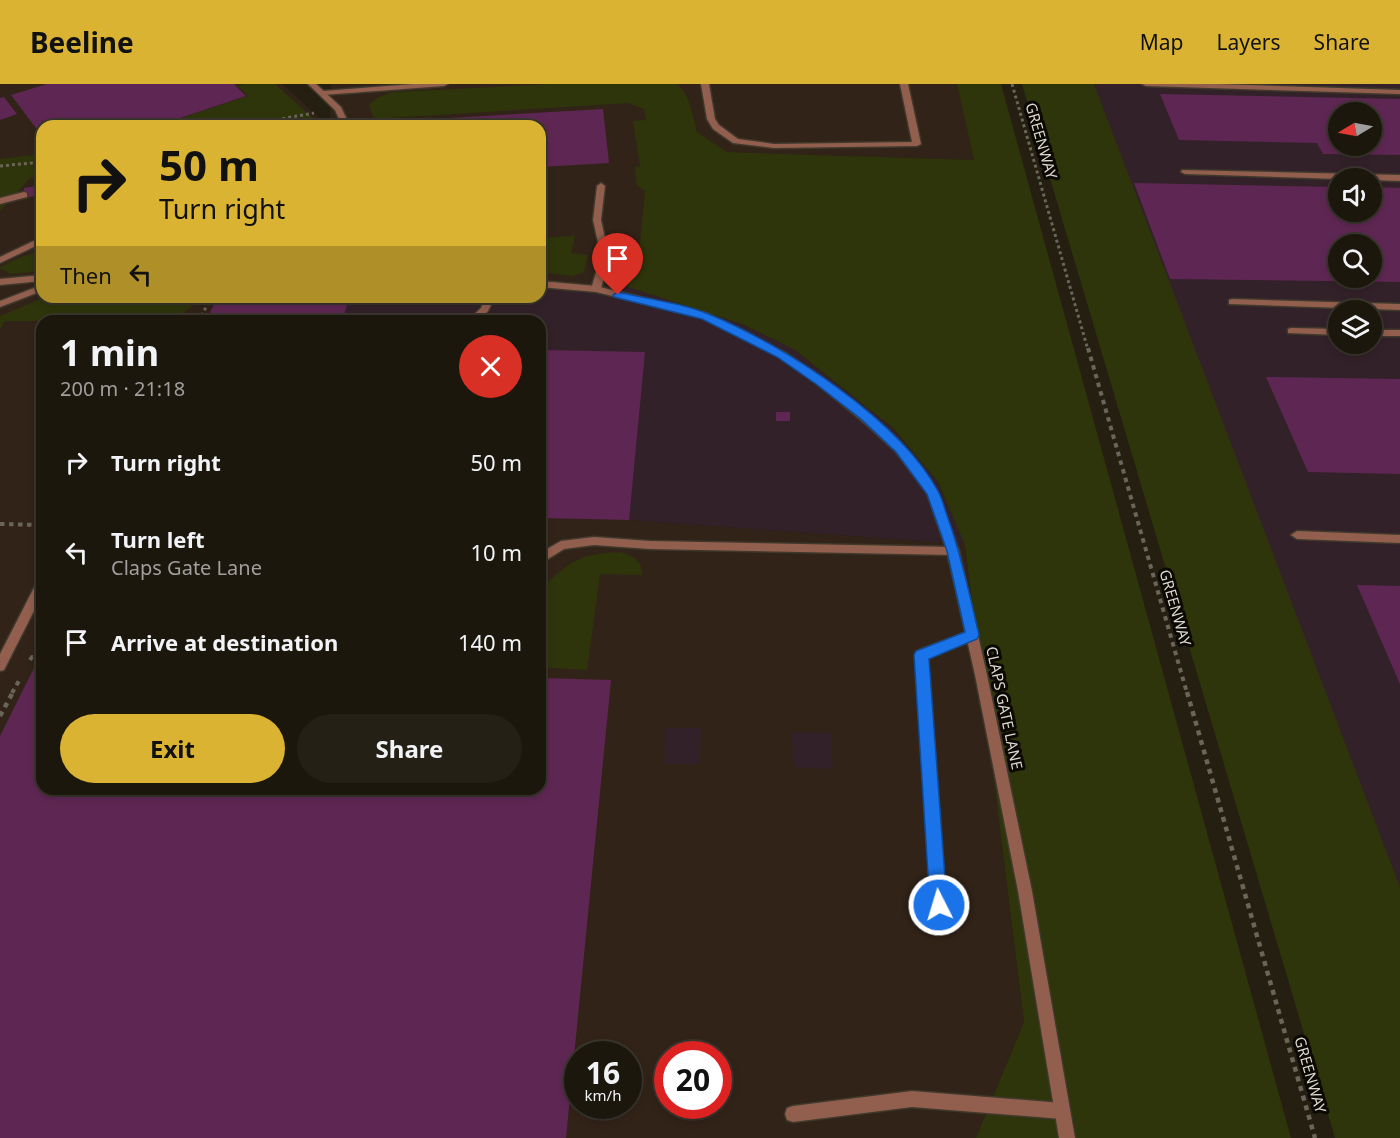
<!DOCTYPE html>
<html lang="en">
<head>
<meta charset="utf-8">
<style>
	body { margin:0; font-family:"Noto Sans",sans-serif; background:#252016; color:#f1f3f6; height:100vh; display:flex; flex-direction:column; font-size:22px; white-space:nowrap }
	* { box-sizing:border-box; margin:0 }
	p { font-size:20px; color:#a09f9d }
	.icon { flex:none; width:33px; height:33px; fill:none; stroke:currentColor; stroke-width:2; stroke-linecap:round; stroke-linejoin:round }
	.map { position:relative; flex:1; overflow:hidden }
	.drawer { position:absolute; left:36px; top:231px; width:510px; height:480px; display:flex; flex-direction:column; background:#1c170d; border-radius:18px; box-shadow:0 3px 9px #0003,0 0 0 2px #3a362e }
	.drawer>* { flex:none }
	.top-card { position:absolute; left:36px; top:36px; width:510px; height:183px; border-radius:18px; box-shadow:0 3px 9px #0003,0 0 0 2px #3a362e; background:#dab333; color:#111; overflow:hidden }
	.needle { width:39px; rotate:260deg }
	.controls { position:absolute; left:1328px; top:18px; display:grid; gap:12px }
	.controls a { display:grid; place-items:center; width:54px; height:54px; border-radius:50%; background:#1c170d; box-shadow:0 3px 9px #0003,0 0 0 2px #3a362e; font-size:30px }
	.speed { position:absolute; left:564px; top:957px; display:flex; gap:12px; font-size:30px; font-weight:700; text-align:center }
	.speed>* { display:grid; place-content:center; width:78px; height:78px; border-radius:50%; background:#1c170d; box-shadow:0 3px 9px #0003,0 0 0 2px #3a362e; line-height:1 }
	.speed small { font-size:15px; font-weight:400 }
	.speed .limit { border:9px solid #d22; background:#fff; color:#111 }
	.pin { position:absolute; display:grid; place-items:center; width:51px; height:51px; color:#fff; margin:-62px -26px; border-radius:50% 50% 50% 0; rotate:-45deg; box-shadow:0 0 6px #0007 }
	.pin .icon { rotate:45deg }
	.me { position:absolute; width:66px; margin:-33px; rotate:355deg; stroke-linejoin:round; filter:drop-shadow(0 0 4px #0008) }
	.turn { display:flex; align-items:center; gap:21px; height:126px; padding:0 24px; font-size:27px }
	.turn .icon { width:78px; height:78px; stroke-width:2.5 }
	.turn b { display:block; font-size:42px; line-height:51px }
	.then { display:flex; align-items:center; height:57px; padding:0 24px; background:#0003; gap:12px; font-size:22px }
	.round { display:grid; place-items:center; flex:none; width:63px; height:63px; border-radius:32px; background:#252016 }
	.headline { display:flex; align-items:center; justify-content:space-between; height:102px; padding:0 24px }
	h1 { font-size:36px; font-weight:700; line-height:45px }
	.action { display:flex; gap:12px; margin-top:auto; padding:12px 24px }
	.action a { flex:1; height:69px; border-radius:36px; background:#dab333; color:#111; font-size:24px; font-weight:700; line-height:69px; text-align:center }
	.action a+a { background:#252016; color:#f1f3f6 }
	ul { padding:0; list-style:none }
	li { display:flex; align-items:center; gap:18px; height:90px; padding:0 24px }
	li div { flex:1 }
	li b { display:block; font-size:22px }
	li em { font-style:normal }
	header { display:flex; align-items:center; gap:36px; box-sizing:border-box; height:84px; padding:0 30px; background:#dab333; color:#111 }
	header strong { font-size:28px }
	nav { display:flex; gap:33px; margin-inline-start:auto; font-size:21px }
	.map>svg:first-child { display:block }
</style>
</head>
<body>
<header>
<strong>Beeline</strong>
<nav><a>Map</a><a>Layers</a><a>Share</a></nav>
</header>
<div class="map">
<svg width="1400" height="1054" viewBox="0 0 1400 1054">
	<rect width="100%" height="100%" fill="#251f11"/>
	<path fill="#322318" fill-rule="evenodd" d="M 0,0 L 282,0 L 328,42 L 42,42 L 42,213 L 217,213 L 206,237 L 42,237 L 42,705 L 540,705 L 540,434 L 629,436 L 965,460 L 1024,938 L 976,1054 L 0,1054 ZM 578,970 L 628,970 L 628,1022 L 578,1022 ZM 668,970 L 718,970 L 718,1022 L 668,1022 Z
		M 331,0 L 957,0 L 974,76 L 727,68 L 697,48 L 691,24 L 674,217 L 540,207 L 540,42 L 330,42 Z"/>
	<path fill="#332129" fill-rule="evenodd" d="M 1094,0 L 1400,0 L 1400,803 L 1182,234 ZM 1338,28 L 1371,28 L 1371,62 L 1338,62 ZM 1338,94 L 1371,94 L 1371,128 L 1338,128 ZM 1338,160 L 1371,160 L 1371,194 L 1338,194 ZM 1338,226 L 1371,226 L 1371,260 L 1338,260 Z
		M 628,203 L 742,240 L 795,266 L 893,344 L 938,398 L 965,460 L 629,436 L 540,434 L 540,237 L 206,237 L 217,213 L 540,213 L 540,205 Z
		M 666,644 L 701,644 L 700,680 L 664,680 Z
		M 792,648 L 831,649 L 833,685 L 793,683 Z"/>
	<path fill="#2e350b" d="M 245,0 L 275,0 L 315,36 L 312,42 L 158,42 L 248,12 L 238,2 Z
		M 554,0 L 677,0 C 690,11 693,32 697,48 L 727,68 L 974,76 L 957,0 L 1001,0 L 1291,1054 L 976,1054 L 1024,938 L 965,461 L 938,398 L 893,344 L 795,266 L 742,240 L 628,203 L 631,180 L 638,180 L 645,107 L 637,102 L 635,83 L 640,82 L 633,37 L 646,36 L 644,25 L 628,19 L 374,35 L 369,21 L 378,13 L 394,8 Z
		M 1022,0 L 1094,0 L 1400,803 L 1400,1054 L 1335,1054 Z
		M 42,70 L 42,92 L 30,94 L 0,127 L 0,75 Z
		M 575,152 L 571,169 L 588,171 L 584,188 L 572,192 L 540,188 L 540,154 Z
		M 42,167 L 42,187 L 11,190 L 1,185 L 0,183 L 21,173 Z
		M 45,213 L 206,213 L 171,237 L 5,237 L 0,245 L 0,232 Z
		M 621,468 C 634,473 642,476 642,491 L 600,490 L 587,586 L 540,583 L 540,506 C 570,477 578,470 621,468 Z"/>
	<path fill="#5e2753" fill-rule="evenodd" d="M 47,0 L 234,0 L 246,12 L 156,42 L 42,42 L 42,52 L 11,11 Z
		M 1160,10 L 1400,15 L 1400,71 L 1323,70 L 1317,59 L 1179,56 ZM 1338,28 L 1371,28 L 1371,62 L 1338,62 Z
		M 4,13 L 17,30 L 0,36 L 0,14 Z
		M 603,25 L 609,79 L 540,83 L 540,42 L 412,42 L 413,36 Z
		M 1134,99 L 1338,103 L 1338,128 L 1371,128 L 1371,103 L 1400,104 L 1400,198 L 1170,195 ZM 1338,160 L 1371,160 L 1371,194 L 1338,194 Z
		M 42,101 L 42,111 L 24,114 L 24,104 Z
		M 217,213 L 239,213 L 349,215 L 342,237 L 206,237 Z
		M 540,266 L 645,268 L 629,436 L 540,434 Z
		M 1266,293 L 1400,295 L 1400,390 L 1308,388 Z
		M 776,328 L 790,328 L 790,337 L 776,337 Z
		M 1357,501 L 1400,502 L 1400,600 Z
		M 38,576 L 42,576 L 42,705 L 540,705 L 540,594 L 611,596 L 566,1054 L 0,1054 L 0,652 Z"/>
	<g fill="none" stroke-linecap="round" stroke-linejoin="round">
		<g stroke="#3f392c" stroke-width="3">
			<path id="service" d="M 413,0 L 448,0 L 444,2 L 323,11 L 319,9 L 323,7 Z
				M 701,0 L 709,0 L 715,35 L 719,41 L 738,55 L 774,60 L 912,58 L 900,0 L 908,0 L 921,60 L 917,62 L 774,64 L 733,59 L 713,45 L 707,35 Z
				M 1142,0 L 1218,0 L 1400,6 L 1400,10 L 1146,2 Z
				M 1182,86 L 1400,91 L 1400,97 L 1185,90 L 1181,88 Z
				M 601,99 L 605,102 L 601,136 L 609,172 L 601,205 L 596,208 L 591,205 L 601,172 L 593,136 L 597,102 Z
				M 24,108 L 27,109 L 27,113 L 0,120 L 0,114 Z
				M 42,153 L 42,159 L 0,179 L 0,173 Z
				M 485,213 L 495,213 L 488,227 L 478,237 L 467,237 L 481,224 Z
				M 1232,215 L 1400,220 L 1400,226 L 1229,220 L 1229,216 Z
				M 1291,244 L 1338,245 L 1338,251 L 1288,249 L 1288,245 Z
				M 1371,246 L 1400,246 L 1400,252 L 1371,252 Z
				M 1297,447 L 1400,451 L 1400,459 L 1297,455 L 1291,451 Z
				M 594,453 L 650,457 L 953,463 L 959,467 L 953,471 L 650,465 L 594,461 L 564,465 L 540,480 L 540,469 L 561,457 Z
				M 42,494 L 42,511 L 4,586 L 0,587 L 0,570 L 38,496 Z
				M 972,546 L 976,547 L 978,551 L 976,555 L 927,574 L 946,821 L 944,826 L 939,828 L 934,826 L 932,821 L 915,571 L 917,567 Z
				M 912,1007 L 1062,1019 L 1068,1021 L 1070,1027 L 1068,1033 L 1062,1035 L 912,1023 L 793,1038 L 787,1036 L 785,1030 L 787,1024 L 793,1022 Z"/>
		</g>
		<g stroke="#3f392c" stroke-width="3">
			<path id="minor" d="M 42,191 L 42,197 L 0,201 L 0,195 Z
				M 540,197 L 596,202 L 709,230 L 784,268 L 824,295 L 869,330 L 904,362 L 936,405 L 959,467 L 987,591 L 1032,807 L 1075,1054 L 1059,1054 L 1018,807 L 975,591 L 947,467 L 927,409 L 896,368 L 861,336 L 816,299 L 778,272 L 703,234 L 596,208 L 540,203 Z
				M 42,201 L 42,207 L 0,223 L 0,217 Z"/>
		</g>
		<g stroke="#3f392c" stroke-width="3">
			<path id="tertiary" d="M 308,0 L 316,0 L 341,23 L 350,42 L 342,42 L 335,26 Z"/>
		</g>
		<path stroke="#6a6559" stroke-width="3" stroke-dasharray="3 3" stroke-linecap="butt" d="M 1012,0 L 1088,266
			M 241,42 L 314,29
			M 0,82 L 42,78
			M 199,237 L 211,213"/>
		<path stroke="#6a6559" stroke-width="4" stroke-dasharray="4.5 4.5" stroke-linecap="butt" d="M 1088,264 L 1187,609
			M 0,440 L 42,441
			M 30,576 L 32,573 L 42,573
			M 12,609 L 20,595"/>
		<path stroke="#6a6559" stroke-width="4.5" stroke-dasharray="5 5" stroke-linecap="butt" d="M 1187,608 L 1315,1054
			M 0,632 L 13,608"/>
		<use href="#service" fill="#925e4e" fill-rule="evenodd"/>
		<use href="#minor" fill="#925e4e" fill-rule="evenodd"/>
		<use href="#tertiary" fill="#925e4e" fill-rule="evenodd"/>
	</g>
	<path fill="#1a73e8" stroke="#114b97" stroke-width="1.5" d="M 618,208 C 647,215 683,219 711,231 C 784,261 900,336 938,407 C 943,416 945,427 949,437 C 962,474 970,512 979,551 L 977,555 L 929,575 L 947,821 L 945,826 L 939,829 L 933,826 L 930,821 L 914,571 L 916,567 L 965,548 L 947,467 L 927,410 L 896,368 L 861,335 L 816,300 L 777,273 L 702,235 L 614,213 L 613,211 Z"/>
	<g text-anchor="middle" stroke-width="6" stroke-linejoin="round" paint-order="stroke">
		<g font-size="15" fill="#dcd9cf" stroke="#0c0904">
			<text transform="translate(1041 57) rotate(74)" y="5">GREENWAY</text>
			<text transform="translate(1175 524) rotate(74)" y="5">GREENWAY</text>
			<text transform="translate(1004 624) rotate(78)" y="5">CLAPS GATE LANE</text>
			<text transform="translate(1310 991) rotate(74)" y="5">GREENWAY</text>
		</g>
	</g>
</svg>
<div class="controls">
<a><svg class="needle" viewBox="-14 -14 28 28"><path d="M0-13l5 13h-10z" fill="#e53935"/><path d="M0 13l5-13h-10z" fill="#a09f9d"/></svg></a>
<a><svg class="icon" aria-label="sound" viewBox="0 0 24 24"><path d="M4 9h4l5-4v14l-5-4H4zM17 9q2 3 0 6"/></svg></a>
<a><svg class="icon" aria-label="search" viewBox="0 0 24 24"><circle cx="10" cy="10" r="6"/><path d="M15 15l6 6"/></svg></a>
<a><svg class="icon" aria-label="layers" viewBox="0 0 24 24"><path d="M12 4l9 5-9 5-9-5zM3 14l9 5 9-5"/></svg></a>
</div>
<div class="speed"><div>16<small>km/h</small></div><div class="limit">20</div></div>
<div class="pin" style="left:618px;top:211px;background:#d93025"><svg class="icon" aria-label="arrive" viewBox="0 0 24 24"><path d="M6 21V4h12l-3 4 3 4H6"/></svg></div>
<svg class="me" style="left:939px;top:821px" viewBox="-20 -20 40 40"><circle r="17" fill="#1a73e8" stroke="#fff" stroke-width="3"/><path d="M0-11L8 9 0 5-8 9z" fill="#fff"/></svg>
<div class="top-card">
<div class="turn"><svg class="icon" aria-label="right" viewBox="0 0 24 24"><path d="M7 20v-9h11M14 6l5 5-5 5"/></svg><div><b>50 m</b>Turn right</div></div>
<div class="then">Then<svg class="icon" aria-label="left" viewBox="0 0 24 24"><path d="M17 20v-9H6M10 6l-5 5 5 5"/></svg></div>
</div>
<section class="drawer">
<div class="headline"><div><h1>1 min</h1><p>200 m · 21:18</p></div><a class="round" style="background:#d93025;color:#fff"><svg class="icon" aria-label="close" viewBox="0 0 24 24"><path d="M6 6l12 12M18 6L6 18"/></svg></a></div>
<ul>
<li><svg class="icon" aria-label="right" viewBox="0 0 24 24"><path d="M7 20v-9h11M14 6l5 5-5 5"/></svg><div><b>Turn right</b></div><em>50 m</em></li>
<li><svg class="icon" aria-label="left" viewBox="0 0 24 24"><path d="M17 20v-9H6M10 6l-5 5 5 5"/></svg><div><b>Turn left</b><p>Claps Gate Lane</p></div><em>10 m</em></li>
<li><svg class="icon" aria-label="arrive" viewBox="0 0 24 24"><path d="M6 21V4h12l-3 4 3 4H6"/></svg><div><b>Arrive at destination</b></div><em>140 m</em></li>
</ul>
<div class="action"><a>Exit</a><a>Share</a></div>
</section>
</div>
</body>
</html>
